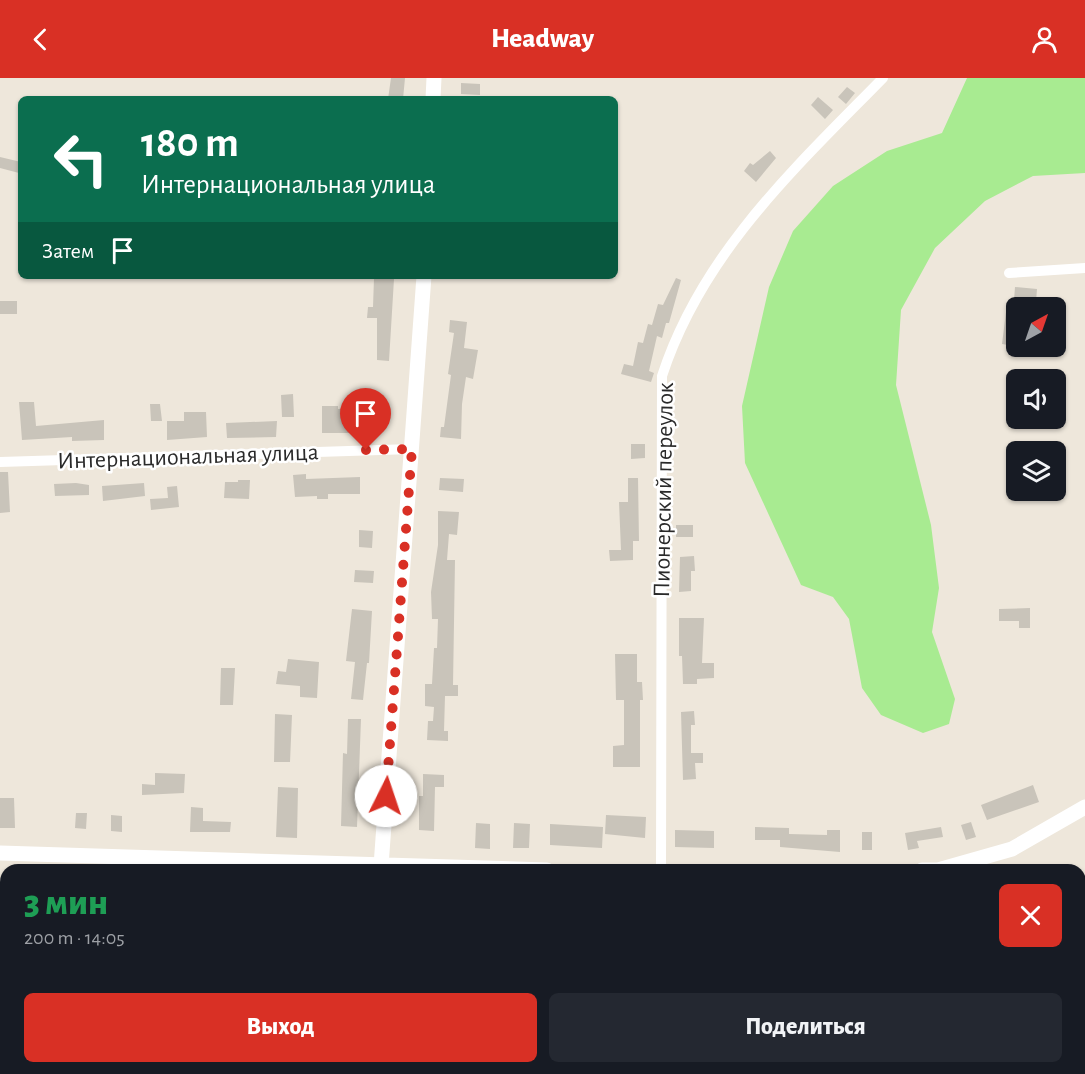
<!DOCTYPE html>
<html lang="ru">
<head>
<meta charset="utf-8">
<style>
	body { margin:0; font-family:"Alegreya Sans",sans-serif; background:#242831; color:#f1f3f6; height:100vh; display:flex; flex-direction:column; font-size:22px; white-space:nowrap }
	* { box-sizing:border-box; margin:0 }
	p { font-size:20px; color:#9ea1a6 }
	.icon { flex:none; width:33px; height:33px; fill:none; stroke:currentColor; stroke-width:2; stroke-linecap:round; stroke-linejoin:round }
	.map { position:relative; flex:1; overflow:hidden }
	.details { position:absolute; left:0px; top:786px; width:1086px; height:210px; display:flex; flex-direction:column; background:#171b24; border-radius:18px 18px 0 0; box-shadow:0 2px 4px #0004 }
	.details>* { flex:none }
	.top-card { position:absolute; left:18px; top:18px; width:600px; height:183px; border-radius:9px; box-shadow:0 2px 4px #0004; background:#0b6e4f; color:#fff; overflow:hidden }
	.needle { width:39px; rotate:40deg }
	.controls { position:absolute; left:1006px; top:219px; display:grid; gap:12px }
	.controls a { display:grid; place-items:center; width:60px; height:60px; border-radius:9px; background:#171b24; box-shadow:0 2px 4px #0004; font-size:30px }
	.pin { position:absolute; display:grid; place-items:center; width:51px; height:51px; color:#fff; margin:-62px -26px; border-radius:50% 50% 50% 0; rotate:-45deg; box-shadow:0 0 6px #0007 }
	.pin .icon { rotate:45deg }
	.me { position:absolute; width:66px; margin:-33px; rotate:4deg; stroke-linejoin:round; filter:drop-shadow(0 0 4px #0008) }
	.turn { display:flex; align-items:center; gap:21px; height:126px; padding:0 24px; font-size:27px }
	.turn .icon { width:78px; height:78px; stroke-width:2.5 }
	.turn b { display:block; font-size:42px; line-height:51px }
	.then { display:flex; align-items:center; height:57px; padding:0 24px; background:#0003; gap:12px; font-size:22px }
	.round { display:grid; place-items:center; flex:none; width:63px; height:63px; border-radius:9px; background:#242831 }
	.summary { display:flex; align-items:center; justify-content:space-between; height:102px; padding:0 24px }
	h1 { font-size:36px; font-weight:800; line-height:45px; color:#1e9e55 }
	.primary-button { display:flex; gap:12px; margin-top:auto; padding:12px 24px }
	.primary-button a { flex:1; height:69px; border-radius:9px; background:#d93025; color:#fff; font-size:24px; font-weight:800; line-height:69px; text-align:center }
	.primary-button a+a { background:#242831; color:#f1f3f6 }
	header { display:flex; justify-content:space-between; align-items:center; height:78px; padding:0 24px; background:#d93025; color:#fff; font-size:27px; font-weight:800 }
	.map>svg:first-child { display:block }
</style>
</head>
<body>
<header><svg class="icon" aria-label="back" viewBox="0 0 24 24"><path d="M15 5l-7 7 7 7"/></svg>Headway<svg class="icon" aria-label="person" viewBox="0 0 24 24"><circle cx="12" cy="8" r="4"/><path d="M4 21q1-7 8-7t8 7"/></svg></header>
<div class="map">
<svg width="1085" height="996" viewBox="0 0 1085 996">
	<rect width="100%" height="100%" fill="#eee7db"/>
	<path fill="#a8eb91" d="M 967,0 L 1085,0 L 1085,95 L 1033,98 L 985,123 L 935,170 L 901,232 L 896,307 L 931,447 L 939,510 L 932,554 L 955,621 L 949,646 L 923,655 L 881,637 L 862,610 L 849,541 L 833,519 L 801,507 L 745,385 L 742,328 L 769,209 L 793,153 L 833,108 L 887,73 L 942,55 Z
		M 231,990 L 650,990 L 650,996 L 231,996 Z"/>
	<path fill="#c9c4ba" d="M 391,0 L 405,0 L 403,21 L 388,21 Z
		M 461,5 L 480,6 L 480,17 L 461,16 Z
		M 847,9 L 855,15 L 846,26 L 838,19 Z
		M 818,19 L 833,32 L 825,41 L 811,27 Z
		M 770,73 L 776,80 L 756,104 L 744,93 L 750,85 L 753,87 Z
		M 0,79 L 21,84 L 19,95 L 0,90 Z
		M 374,200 L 394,201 L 389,283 L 377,282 L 377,240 L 367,240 L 368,229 L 373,229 Z
		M 676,200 L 681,202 L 669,245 L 666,245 L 662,260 L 657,258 L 649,293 L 654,295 L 651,304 L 621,296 L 624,286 L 633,288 L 638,264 L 643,265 L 648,246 L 652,247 L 658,226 L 663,227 Z
		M 1015,209 L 1037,211 L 1036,224 L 1014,222 Z
		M 0,223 L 17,223 L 17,236 L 0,236 Z
		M 1006,234 L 1017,237 L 1014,268 L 1002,266 Z
		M 450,242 L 467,244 L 464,270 L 478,272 L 473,301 L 466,299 L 462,326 L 461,361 L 440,359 L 441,349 L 444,349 L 451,297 L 448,296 L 454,255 L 449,254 Z
		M 293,316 L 294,339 L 282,339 L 281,317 Z
		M 19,324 L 34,324 L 36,348 L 104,342 L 104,362 L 72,363 L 72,359 L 22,362 Z
		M 150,326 L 160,326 L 162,343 L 151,343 Z
		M 322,328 L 338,328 L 338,331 L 363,330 L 363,355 L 322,355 Z
		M 184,334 L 206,334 L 207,359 L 167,362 L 167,343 L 184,343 Z
		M 277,343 L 276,359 L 227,360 L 226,345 Z
		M 631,366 L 645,366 L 645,380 L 631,381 Z
		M 0,394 L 8,394 L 10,434 L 0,435 Z
		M 306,396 L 306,401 L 360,399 L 360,416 L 328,416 L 328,421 L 317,421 L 317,418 L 295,419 L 293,397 Z
		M 440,400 L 464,401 L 463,414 L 439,412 Z
		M 628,400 L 638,400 L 639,463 L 633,463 L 633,482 L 610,483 L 609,472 L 621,472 L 619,424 L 628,424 Z
		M 238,402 L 250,402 L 249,421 L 224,420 L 225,404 L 238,404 Z
		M 76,405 L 89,407 L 89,417 L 55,418 L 54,406 Z
		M 144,405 L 145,418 L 103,423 L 102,408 Z
		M 177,408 L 179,429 L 151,432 L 150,421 L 168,420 L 167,409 Z
		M 438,433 L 459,434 L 457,457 L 449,456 L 447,482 L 455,482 L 453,607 L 458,607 L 458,618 L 445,618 L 444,653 L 448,653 L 448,663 L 427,662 L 428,643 L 433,643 L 434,629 L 425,628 L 425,606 L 432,606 L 434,570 L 437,570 L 438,541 L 432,541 L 431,514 L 438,467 Z
		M 676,447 L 693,447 L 693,459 L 676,459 Z
		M 359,452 L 373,453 L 372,470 L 359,469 Z
		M 694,478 L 695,493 L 691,493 L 691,513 L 679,514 L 680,479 Z
		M 355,492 L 374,493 L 373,505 L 354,504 Z
		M 1030,530 L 1030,550 L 1019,550 L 1019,543 L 999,543 L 999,531 Z
		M 352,531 L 372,533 L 369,585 L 367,585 L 363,622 L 351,621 L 355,584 L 346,583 Z
		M 679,540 L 704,540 L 702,585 L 714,585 L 714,600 L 697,601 L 697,606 L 683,606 L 682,578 L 679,578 Z
		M 615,576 L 637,576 L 637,604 L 642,604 L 643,622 L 640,622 L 640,689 L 613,689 L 613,668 L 624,667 L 624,622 L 616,622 Z
		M 288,581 L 319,584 L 317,620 L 300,619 L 300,608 L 276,606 L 278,593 L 286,594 Z
		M 221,590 L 235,590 L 233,627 L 220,627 Z
		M 694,633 L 695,647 L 691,647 L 691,675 L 703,675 L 703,685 L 695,685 L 696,701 L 683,702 L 681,634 Z
		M 275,636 L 292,637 L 290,684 L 274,684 Z
		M 348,641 L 361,641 L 357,749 L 341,748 L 343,675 L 347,676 Z
		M 155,695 L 185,696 L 184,715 L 142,717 L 142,706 L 155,707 Z
		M 423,696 L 444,697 L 444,709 L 435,709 L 434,753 L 419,752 L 419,718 L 423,718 Z
		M 1033,707 L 1039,724 L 987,742 L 981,727 Z
		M 278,709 L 298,710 L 297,760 L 276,759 Z
		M 0,720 L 14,720 L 15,750 L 0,750 Z
		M 191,729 L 203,730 L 203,743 L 231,744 L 230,754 L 190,754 Z
		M 76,735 L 87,735 L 86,751 L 75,750 Z
		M 111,737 L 122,738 L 122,754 L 111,753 Z
		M 606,737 L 646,739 L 645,760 L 605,756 Z
		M 971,744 L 976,759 L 966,762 L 961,747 Z
		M 476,745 L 490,746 L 490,771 L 475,770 Z
		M 514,745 L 530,746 L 529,770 L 513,770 Z
		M 550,746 L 603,749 L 602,770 L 550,767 Z
		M 755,749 L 789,750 L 789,756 L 827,757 L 827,752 L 840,752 L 840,774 L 780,769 L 780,762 L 755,762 Z
		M 941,749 L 943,759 L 917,763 L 919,770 L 908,772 L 905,755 Z
		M 675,752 L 714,753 L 714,770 L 675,769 Z
		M 862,754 L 872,754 L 872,772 L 862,772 Z"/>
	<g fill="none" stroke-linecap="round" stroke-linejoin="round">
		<path stroke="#c8c8c8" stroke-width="2" stroke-dasharray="4.5 3" stroke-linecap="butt" d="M 280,990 L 369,996
			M 463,990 L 463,993 L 502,996
			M 397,996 L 398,990
			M 604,996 L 605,990
			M 652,996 L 652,990"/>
		<path stroke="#fff" stroke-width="10" d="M 1009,195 L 1085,190
			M 0,384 L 412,371
			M 661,792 L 662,298 C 702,175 795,90 883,0
			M 1033,990 L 1033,996
			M 203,996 L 203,990
			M 221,996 L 221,990"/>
		<path stroke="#fff" stroke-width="15" d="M 433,21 L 434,0
			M 0,775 L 547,792
			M 381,788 L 424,198
			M 922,792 L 938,792 L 1012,771 L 1085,729"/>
	</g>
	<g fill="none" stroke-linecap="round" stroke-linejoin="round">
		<path stroke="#d93025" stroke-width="10" stroke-dasharray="0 18" d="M 366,372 L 412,371 L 386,718"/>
	</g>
	<g text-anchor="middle" stroke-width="5" stroke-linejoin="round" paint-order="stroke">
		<g font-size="24" fill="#2a2a2a" stroke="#fff">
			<text transform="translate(188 378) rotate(-2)" y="8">Интернациональная улица</text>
			<text transform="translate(663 412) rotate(-89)" y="8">Пионерский переулок</text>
		</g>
	</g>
</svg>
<div class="controls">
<a><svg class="needle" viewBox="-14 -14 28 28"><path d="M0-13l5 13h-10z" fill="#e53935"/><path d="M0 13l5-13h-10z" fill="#9ea1a6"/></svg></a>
<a><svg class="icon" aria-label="sound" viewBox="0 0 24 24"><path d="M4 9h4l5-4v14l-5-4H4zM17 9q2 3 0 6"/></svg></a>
<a><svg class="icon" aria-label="layers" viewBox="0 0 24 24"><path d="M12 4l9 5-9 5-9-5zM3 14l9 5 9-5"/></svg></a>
</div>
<div class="pin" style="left:366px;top:372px;background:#d93025"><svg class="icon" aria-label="arrive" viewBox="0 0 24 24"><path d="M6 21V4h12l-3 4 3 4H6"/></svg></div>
<svg class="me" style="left:386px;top:718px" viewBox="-20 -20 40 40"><circle r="19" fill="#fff"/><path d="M0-13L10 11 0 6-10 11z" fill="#d93025"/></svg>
<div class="top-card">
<div class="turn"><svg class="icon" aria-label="left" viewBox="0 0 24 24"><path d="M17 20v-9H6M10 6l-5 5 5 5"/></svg><div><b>180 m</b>Интернациональная улица</div></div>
<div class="then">Затем<svg class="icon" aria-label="arrive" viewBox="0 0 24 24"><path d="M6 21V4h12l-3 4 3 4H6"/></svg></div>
</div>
<section class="details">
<div class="summary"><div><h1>3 мин</h1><p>200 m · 14:05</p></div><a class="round" style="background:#d93025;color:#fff"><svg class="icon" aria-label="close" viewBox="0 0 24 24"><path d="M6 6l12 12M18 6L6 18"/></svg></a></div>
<div class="primary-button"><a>Выход</a><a>Поделиться</a></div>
</section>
</div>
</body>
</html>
